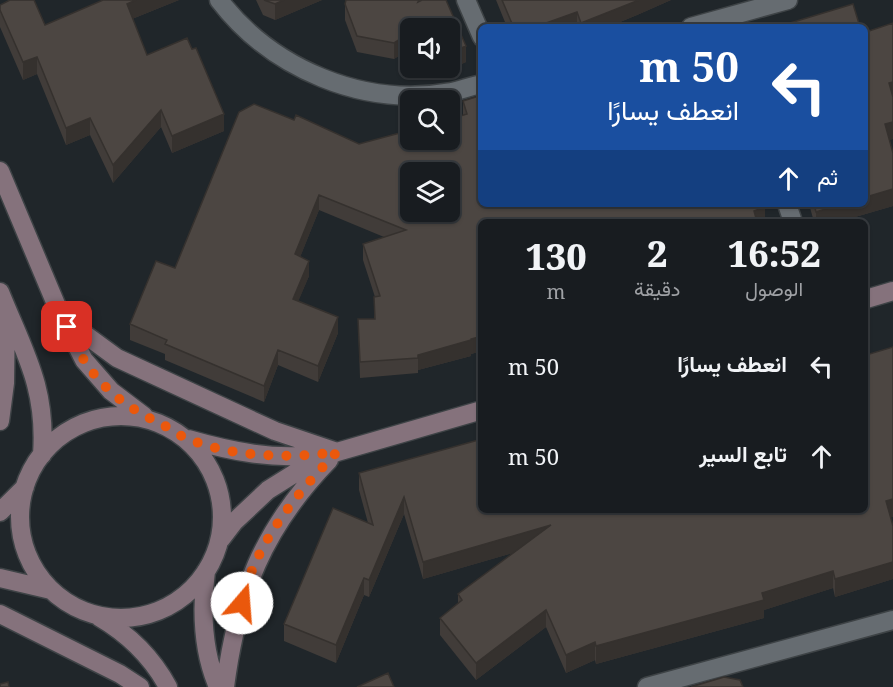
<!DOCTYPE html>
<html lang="ar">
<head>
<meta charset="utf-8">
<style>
	body { margin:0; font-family:"Noto Serif",Vazirmatn,serif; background:#212529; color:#f1f3f6; direction:rtl; height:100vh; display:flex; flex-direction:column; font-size:22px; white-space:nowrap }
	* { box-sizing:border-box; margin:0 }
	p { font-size:20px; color:#9fa1a5 }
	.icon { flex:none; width:33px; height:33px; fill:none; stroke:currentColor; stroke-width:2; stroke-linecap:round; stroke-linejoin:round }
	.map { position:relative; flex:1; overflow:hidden; direction:ltr }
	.details { position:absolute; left:478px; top:219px; width:390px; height:294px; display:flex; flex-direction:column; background:#181c20; border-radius:9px; box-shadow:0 2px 4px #0004,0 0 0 2px #363a3e; direction:rtl }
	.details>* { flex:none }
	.banner { position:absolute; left:478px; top:24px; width:390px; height:183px; border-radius:9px; box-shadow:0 2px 4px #0004,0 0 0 2px #363a3e; direction:rtl; background:#1a4fa0; color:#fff; overflow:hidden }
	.fabs { position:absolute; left:400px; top:18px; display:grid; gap:12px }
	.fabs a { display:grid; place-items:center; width:60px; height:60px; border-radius:9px; background:#181c20; box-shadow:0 2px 4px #0004,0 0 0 2px #363a3e; font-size:30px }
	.pin { position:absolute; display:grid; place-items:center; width:51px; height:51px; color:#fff; margin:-26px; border-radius:12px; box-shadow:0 3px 9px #0006 }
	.me { position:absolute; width:66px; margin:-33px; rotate:18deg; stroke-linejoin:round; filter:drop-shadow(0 0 4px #0008) }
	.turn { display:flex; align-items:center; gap:21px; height:126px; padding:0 30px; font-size:27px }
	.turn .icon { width:78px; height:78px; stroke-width:2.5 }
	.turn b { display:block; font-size:42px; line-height:51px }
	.then { display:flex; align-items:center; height:57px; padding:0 30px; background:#0003; gap:12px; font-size:22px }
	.eta { display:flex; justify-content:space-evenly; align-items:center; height:102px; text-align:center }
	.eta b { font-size:36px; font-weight:800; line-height:42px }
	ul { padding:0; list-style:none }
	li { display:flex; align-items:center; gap:18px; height:90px; padding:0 30px }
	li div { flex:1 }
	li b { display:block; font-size:22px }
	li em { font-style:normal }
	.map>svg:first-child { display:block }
</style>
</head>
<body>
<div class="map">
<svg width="893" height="687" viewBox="0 0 893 687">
	<rect width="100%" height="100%" fill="#20262a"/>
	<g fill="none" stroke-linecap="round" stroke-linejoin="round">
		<g stroke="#3e4346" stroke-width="21">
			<path id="street" d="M 219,0 C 272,69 364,108 451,92 C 461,90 471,86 482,84
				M 466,0 L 482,37
				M 691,27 L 788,0
				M 787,204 L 793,222
				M 647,687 L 893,620"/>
		</g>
		<g stroke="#3e4346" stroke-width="21">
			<path id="secondary" d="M 0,171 L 58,309 L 84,360 L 111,391 L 144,416
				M 0,292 C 24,352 47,387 42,455
				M 866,299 L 893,291
				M 58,309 L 76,328 L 117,358 L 275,431 L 337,452
				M20 517a101 101 0 1 1 202 0a101 101 0 1 1-202 0Z
				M 0,421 L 5,383 L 6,314
				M 188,439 C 230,451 276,461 320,454
				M 0,512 L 25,487
				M 221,539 L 234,522 L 268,490 L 308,465 L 337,452 L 482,410
				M 206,571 C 201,611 202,650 218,687
				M 0,578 L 51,590
				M 0,614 L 120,674 L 140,687
				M 99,617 C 128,634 152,657 168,687
				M 225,687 C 237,594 263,528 329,460"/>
		</g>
		<use href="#street" stroke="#666c71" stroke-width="18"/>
		<use href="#secondary" stroke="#85727c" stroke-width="18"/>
	</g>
	<path fill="#413c39" d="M 103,0 L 179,0 L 132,19 L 147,55 L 224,131 L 172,153 L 161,127 L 113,183 L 90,135 L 66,145 L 37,74 L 23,80 L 0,27 L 0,5 L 45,25 Z
		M 256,0 L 322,0 L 275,20 L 263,15 Z
		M 446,0 L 466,62 L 428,79 L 423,68 L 450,68 L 411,28 L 411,48 L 394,59 L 357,52 L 345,20 L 345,4 Z
		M 496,0 L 671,0 L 637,15 L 608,27 L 507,27 Z
		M 893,23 L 893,139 L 889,140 L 893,153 L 893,206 L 838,222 L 814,222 L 809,204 L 866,204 L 866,32 Z
		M 463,101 L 765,222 L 482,222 L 482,351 L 471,354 L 471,356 L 418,370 L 418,373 L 360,378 L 358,319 L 374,319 L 374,297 L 375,297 L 363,260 L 363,244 L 384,237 L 319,210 L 300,257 L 309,276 L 298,301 L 338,333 L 318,382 L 278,365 L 264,402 L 165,360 L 165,354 L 130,340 L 130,324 L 294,120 L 359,144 L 463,115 Z
		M 866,355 L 890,517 L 893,526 L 893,579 L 835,597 L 833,588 L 764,610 L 764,618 L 596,664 L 595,660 L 566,673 L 546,627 L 476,680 L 440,635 L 440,618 L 458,604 L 458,594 L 513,553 L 423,579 L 404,514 L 369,597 L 364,595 L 336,663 L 284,641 L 284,624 L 368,523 L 359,490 L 359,473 L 480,440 L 480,431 L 482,430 L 482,510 L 866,510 Z"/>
	<path fill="#35312e" d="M 136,0 L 179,0 L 127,21 L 127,4 Z
		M 284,0 L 322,0 L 275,20 L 275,4 Z
		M 639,0 L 671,0 L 637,15 L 608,27 L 581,27 L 581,23 Z
		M 577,12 L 577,27 L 535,27 Z
		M 411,32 L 411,48 L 394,59 L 394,43 Z
		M 466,46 L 466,62 L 428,79 L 428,68 L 450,68 L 450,53 Z
		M 37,57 L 37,74 L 23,80 L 23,62 Z
		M 893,82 L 893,99 L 889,83 Z
		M 161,110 L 161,127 L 113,183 L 113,165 Z
		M 224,114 L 224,131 L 172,153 L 172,136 Z
		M 90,118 L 90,135 L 66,145 L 66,128 Z
		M 893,122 L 893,139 L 885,141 L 885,124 Z
		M 893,189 L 893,206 L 838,222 L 816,222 L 816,212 L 841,204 L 866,204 L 866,197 Z
		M 319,195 L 319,210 L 295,270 L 295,254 Z
		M 765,207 L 765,222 L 754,222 L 754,211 Z
		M 309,261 L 309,276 L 293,314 L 293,299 Z
		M 338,317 L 338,333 L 318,382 L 318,366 Z
		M 482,336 L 482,351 L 471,354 L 471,356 L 418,370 L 418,355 Z
		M 278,350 L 278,365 L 264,402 L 264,386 Z
		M 404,497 L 404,514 L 369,597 L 369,580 Z
		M 893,499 L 893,517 L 886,519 L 886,501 Z
		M 551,525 L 551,542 L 423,579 L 423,562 Z
		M 893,562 L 893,579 L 835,597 L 835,579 Z
		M 833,571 L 833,588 L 764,610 L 764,618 L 596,664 L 596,646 Z
		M 364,578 L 364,595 L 336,663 L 336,645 Z
		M 546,610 L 546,627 L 476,680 L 476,663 Z
		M 595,642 L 595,660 L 566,673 L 566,655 Z"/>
	<path fill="#4c4642" stroke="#35312e" stroke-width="1.5" fill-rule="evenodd" d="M 10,0 L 34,0 L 45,25 L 103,0 L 136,0 L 127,4 L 147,55 L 187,38 L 192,49 L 196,48 L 224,114 L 172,136 L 161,110 L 113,165 L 90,118 L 66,128 L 37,57 L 23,62 L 0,10 L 0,5 Z
		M 264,0 L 284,0 L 275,4 Z
		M 346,0 L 419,0 L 418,2 L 422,0 L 446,0 L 466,46 L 450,53 L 450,28 L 411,28 L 411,32 L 394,43 L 357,36 L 345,4 Z
		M 502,0 L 639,0 L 581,23 L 577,12 L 535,27 L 517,27 L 513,26 Z
		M 853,4 L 860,27 L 777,27 Z
		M 893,23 L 893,82 L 889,83 L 893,97 L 893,122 L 885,124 L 893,153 L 893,189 L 866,197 L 866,32 Z
		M 482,95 L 482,204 L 764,204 L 765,207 L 754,211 L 757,222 L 482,222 L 482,336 L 471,339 L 471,340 L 418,355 L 418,358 L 360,362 L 358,319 L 375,319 L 374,297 L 380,296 L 363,244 L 406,230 L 319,195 L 295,254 L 309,261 L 293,299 L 338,317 L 318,366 L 278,350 L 264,386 L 165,344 L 167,340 L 130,324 L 156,261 L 175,268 L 239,112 L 254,104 L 294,120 L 296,115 L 359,144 L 411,130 L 411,140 L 450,140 L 450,119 L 467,114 L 463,101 ZM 411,172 L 450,172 L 450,212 L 411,212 Z
		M 814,204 L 841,204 L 816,212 Z
		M 893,347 L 893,499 L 886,501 L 893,526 L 893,562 L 835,579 L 833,571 L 762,593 L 764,600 L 596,646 L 595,642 L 566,655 L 546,610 L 476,663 L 440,618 L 462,600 L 458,594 L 551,525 L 423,562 L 404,497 L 369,580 L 364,578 L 336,645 L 284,624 L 333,508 L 373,525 L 359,473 L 482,439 L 482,510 L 866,510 L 866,373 L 868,372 L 866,363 L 866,355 Z
		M 388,673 L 394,687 L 357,687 Z
		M 724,677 L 740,680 L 743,687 L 691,687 Z
		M 8,682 L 9,687 L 0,687 L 0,684 Z"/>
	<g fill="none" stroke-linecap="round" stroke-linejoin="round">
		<path stroke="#ea580c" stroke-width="10" stroke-dasharray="0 18" d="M 67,327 C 72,338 77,349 84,360 C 101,388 130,410 160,423 C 169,428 178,435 188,439 C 232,457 290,459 337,452 C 304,486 272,524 253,568 C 248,579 245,592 242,603"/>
	</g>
</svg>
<div class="fabs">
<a><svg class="icon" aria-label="sound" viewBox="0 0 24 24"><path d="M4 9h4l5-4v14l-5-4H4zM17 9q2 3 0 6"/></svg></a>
<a><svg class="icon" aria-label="search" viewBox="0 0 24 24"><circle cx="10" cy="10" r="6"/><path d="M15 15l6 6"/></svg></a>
<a><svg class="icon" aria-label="layers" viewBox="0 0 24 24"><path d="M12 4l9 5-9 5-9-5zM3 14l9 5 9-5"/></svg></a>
</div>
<div class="pin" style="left:67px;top:327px;background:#d93025"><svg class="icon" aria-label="arrive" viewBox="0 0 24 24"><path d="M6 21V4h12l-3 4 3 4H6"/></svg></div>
<svg class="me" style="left:242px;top:603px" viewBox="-20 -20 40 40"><circle r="19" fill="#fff"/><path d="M0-13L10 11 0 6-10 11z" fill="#ea580c"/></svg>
<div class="banner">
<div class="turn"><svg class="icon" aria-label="left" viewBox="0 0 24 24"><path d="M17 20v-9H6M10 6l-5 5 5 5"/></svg><div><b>50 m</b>انعطف يسارًا</div></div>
<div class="then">ثم<svg class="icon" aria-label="ahead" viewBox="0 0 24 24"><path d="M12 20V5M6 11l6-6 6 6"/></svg></div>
</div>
<section class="details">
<div class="eta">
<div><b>16:52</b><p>الوصول</p></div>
<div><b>2</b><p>دقيقة</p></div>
<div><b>130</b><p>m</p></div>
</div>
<ul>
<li><svg class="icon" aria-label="left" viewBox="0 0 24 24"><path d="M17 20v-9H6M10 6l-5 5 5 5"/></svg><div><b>انعطف يسارًا</b></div><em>50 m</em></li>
<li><svg class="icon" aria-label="ahead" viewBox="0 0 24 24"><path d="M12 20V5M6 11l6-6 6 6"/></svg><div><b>تابع السير</b></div><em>50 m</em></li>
</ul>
</section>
</div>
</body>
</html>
